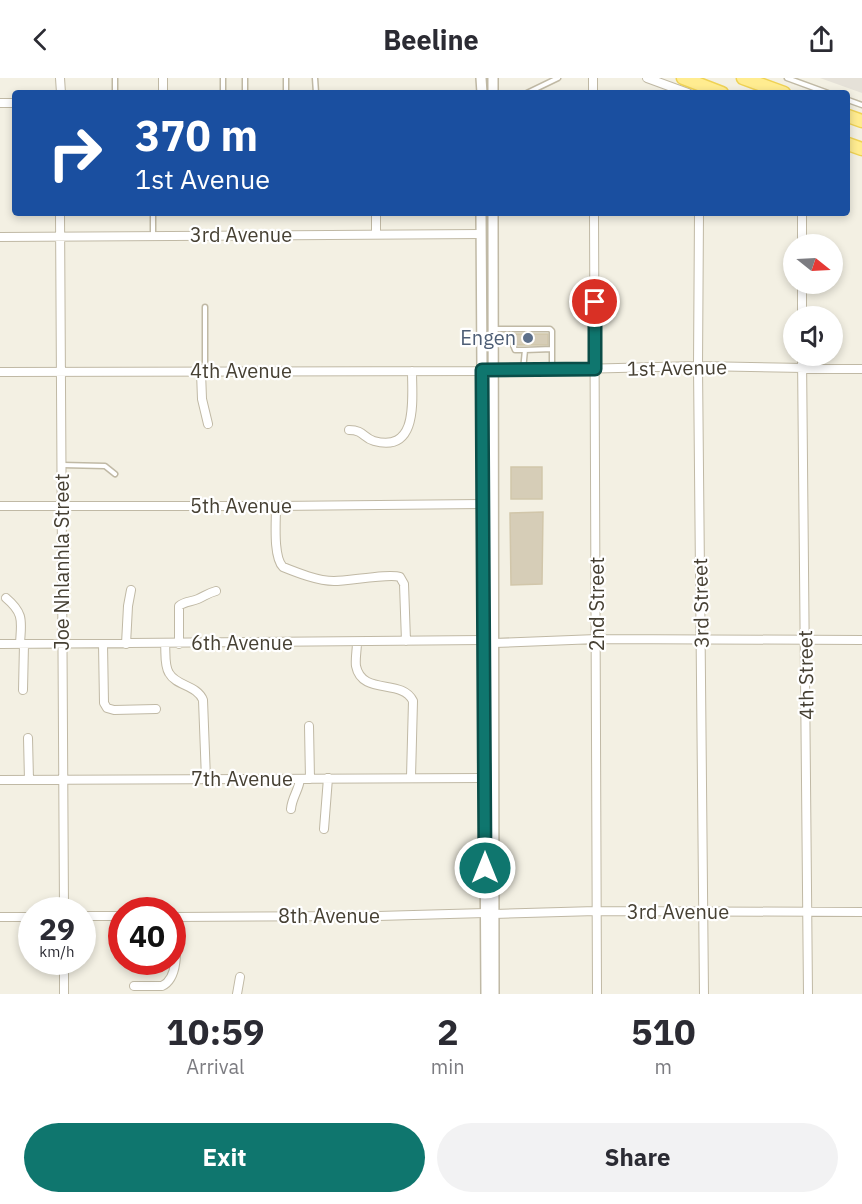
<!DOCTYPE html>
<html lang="en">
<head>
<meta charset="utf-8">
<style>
	body { margin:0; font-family:"IBM Plex Sans",sans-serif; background:#f2f2f3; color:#2b2b33; height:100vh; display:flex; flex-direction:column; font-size:22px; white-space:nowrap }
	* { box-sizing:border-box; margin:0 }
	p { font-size:20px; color:#7c7c81 }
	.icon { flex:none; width:33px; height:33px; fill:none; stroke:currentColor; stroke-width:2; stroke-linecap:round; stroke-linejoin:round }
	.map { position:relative; height:916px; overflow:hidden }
	.sheet { display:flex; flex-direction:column; background:#fff; flex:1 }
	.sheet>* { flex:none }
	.banner { position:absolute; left:12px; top:12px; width:838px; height:126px; border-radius:6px; box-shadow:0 3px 9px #0003; background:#1a4fa0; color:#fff; overflow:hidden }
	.needle { width:39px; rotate:108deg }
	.buttons { position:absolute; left:783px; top:156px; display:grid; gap:12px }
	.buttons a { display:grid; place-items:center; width:60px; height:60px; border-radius:50%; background:#fff; box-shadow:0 3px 9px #0003; font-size:30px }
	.speed { position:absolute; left:18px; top:819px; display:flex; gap:12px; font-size:30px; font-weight:700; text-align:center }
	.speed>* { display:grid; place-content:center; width:78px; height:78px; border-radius:50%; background:#fff; box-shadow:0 3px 9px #0003; line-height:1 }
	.speed small { font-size:15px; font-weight:400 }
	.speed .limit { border:9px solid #d22; background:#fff; color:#111 }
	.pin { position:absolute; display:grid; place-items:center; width:51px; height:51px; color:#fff; margin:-26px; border:3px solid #fff; border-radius:50%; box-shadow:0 2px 6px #0007 }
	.me { position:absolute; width:66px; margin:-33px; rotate:0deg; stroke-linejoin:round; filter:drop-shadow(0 0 4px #0008) }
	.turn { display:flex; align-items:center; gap:21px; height:126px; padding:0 24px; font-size:27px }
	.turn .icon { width:78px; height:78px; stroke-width:2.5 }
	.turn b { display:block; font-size:42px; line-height:51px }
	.eta { display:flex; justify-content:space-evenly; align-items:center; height:102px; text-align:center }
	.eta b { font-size:36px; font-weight:700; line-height:42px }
	.cta { display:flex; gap:12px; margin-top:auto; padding:12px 24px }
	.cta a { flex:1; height:69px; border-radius:36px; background:#0f766e; color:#fff; font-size:24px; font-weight:700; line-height:69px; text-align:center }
	.cta a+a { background:#f2f2f3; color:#2b2b33 }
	header { display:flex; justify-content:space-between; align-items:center; height:78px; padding:0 24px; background:#fff; font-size:27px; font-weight:700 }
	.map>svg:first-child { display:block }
</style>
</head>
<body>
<header><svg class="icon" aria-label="back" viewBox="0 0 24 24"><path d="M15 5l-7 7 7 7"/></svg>Beeline<svg class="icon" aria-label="share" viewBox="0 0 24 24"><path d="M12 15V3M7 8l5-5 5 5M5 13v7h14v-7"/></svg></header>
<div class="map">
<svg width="862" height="916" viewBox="0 0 862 916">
	<rect width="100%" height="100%" fill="#f3f0e3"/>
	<path fill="#e5e1d8" d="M 820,0 L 862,0 L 862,15 Z"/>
	<path fill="#d6cdb7" stroke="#d1c6aa" stroke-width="1.5" d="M 508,256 L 548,256 L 548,267 L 517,267 L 513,263 L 508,267 Z
		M 511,389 L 542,389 L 542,421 L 511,421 Z
		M 543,434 L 542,506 L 511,507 L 510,435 Z"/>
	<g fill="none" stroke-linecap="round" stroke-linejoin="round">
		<g stroke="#c0b9a5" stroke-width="7">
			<path id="service" d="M 223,0 L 223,15
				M 315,0 L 316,15
				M 787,0 L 828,15
				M 115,15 L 115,0
				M 245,15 L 245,0
				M 286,15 L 286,0
				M 527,15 L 558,0
				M 848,22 L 862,27
				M 153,158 L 153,135
				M 205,229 L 205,294
				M 494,251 L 550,251 L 552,253 L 552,271
				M 513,267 L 515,272 L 525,272
				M 523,292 L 525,272 L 552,271 L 552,291
				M 62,387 L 105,388 L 115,396"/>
		</g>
		<g stroke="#c0b9a5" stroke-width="10">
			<path id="minor" d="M 60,0 L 61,15
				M 593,0 L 593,15
				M 647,0 L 688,15
				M 163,15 L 163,0
				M 0,25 L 15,25
				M 60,135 L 64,832
				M 376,135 L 376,156
				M 594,135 L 597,916
				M 699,135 L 698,288 L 704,916
				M 0,159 L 481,156
				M 802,166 L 802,135
				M 802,238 L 802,206
				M 802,278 L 808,916
				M 0,294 L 493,293 L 698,288 L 862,291
				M 201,294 L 202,321 L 208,346
				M 349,352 C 364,352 363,360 374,363 C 419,375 412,321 412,293
				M 0,428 L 276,428 L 482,426
				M 276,428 C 276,444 273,479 283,489 C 298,495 318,503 334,503 C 349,503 390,495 400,499 L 404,506 L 406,563
				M 6,520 C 25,536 21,544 20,566
				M 357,564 C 357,572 355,581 356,588 C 362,618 402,600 413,623 L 411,699
				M 494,565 L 597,561 L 862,562
				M 0,566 L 483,562
				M 103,566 L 104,625 L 107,630 L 114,632 L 156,631
				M 126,566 L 128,528 L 131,512
				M 165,566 C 166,575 164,587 169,595 C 176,608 197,607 203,622 L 206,701
				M 179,566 L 179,528 C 185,523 191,524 198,521 C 205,518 208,515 216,513
				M 23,612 L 24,566
				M 309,648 L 310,701
				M 28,660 L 29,702
				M 0,702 L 484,700
				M 291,731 C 292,719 299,712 300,701
				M 324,751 L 328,700
				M 494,836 L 596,833 L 862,834
				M 82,838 L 122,838
				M 0,839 L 32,839
				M 172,839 L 378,838 L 485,835
				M 64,884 L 64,916
				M 134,908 L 162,908 C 182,899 175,858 175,839
				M 237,916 L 240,899"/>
		</g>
		<g stroke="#c0b9a5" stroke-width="12">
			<path id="tertiary" d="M 481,0 L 482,15
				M 493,15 L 493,0
				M 481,135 L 486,916
				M 493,135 L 494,916"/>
		</g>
		<g stroke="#efd255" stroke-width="15">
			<path id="primary" d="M 683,0 L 722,15
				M 743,0 L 784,15
				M 848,38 L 862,43
				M 848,66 L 862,71"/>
		</g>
		<use href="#service" stroke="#fff" stroke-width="4"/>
		<use href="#minor" stroke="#fff" stroke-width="8"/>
		<use href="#tertiary" stroke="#fff" stroke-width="9"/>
		<use href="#primary" stroke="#ffec90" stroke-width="12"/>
	</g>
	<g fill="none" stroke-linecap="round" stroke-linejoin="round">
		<g stroke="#0a4d48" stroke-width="15">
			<path id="route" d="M 485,790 L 482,292 L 595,291 L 595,224"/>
		</g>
		<use href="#route" stroke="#0f766e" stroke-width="10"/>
	</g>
	<circle fill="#5c6f8a" stroke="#fff" stroke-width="2" cx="528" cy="260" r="6"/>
	<g text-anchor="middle" stroke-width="4.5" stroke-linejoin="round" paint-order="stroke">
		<g font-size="20" fill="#464033" stroke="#fff">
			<text x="241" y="164">3rd Avenue</text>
			<text transform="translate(677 290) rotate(-1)" y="7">1st Avenue</text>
			<text x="241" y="300">4th Avenue</text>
			<text x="241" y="435">5th Avenue</text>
			<text transform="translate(62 484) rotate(-90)" y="7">Joe Nhlanhla Street</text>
			<text transform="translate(701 525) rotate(-91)" y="7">3rd Street</text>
			<text transform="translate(597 526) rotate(-90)" y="7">2nd Street</text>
			<text x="242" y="572">6th Avenue</text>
			<text transform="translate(806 597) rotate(-91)" y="7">4th Street</text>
			<text x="242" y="708">7th Avenue</text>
			<text x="678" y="841">3rd Avenue</text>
			<text x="329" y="845">8th Avenue</text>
		</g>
		<g font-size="20" fill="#4e5e75" stroke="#fff" text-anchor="end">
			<text x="516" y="267">Engen</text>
		</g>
	</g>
</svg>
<div class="buttons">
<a><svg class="needle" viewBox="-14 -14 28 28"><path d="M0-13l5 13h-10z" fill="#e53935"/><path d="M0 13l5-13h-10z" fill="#7c7c81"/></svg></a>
<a><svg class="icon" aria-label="sound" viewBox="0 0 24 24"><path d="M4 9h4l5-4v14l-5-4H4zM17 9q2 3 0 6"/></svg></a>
</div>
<div class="speed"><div>29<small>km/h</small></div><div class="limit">40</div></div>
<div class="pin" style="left:595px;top:224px;background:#d93025"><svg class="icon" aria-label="arrive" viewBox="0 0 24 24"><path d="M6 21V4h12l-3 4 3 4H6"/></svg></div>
<svg class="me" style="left:485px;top:790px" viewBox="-20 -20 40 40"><circle r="17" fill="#0f766e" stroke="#fff" stroke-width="3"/><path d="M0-11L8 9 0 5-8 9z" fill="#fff"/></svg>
<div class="banner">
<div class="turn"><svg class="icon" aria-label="right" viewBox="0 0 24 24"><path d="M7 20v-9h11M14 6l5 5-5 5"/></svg><div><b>370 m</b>1st Avenue</div></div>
</div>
</div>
<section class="sheet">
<div class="eta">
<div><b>10:59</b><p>Arrival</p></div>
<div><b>2</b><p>min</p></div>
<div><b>510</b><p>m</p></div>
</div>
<div class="cta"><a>Exit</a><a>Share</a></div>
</section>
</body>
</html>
